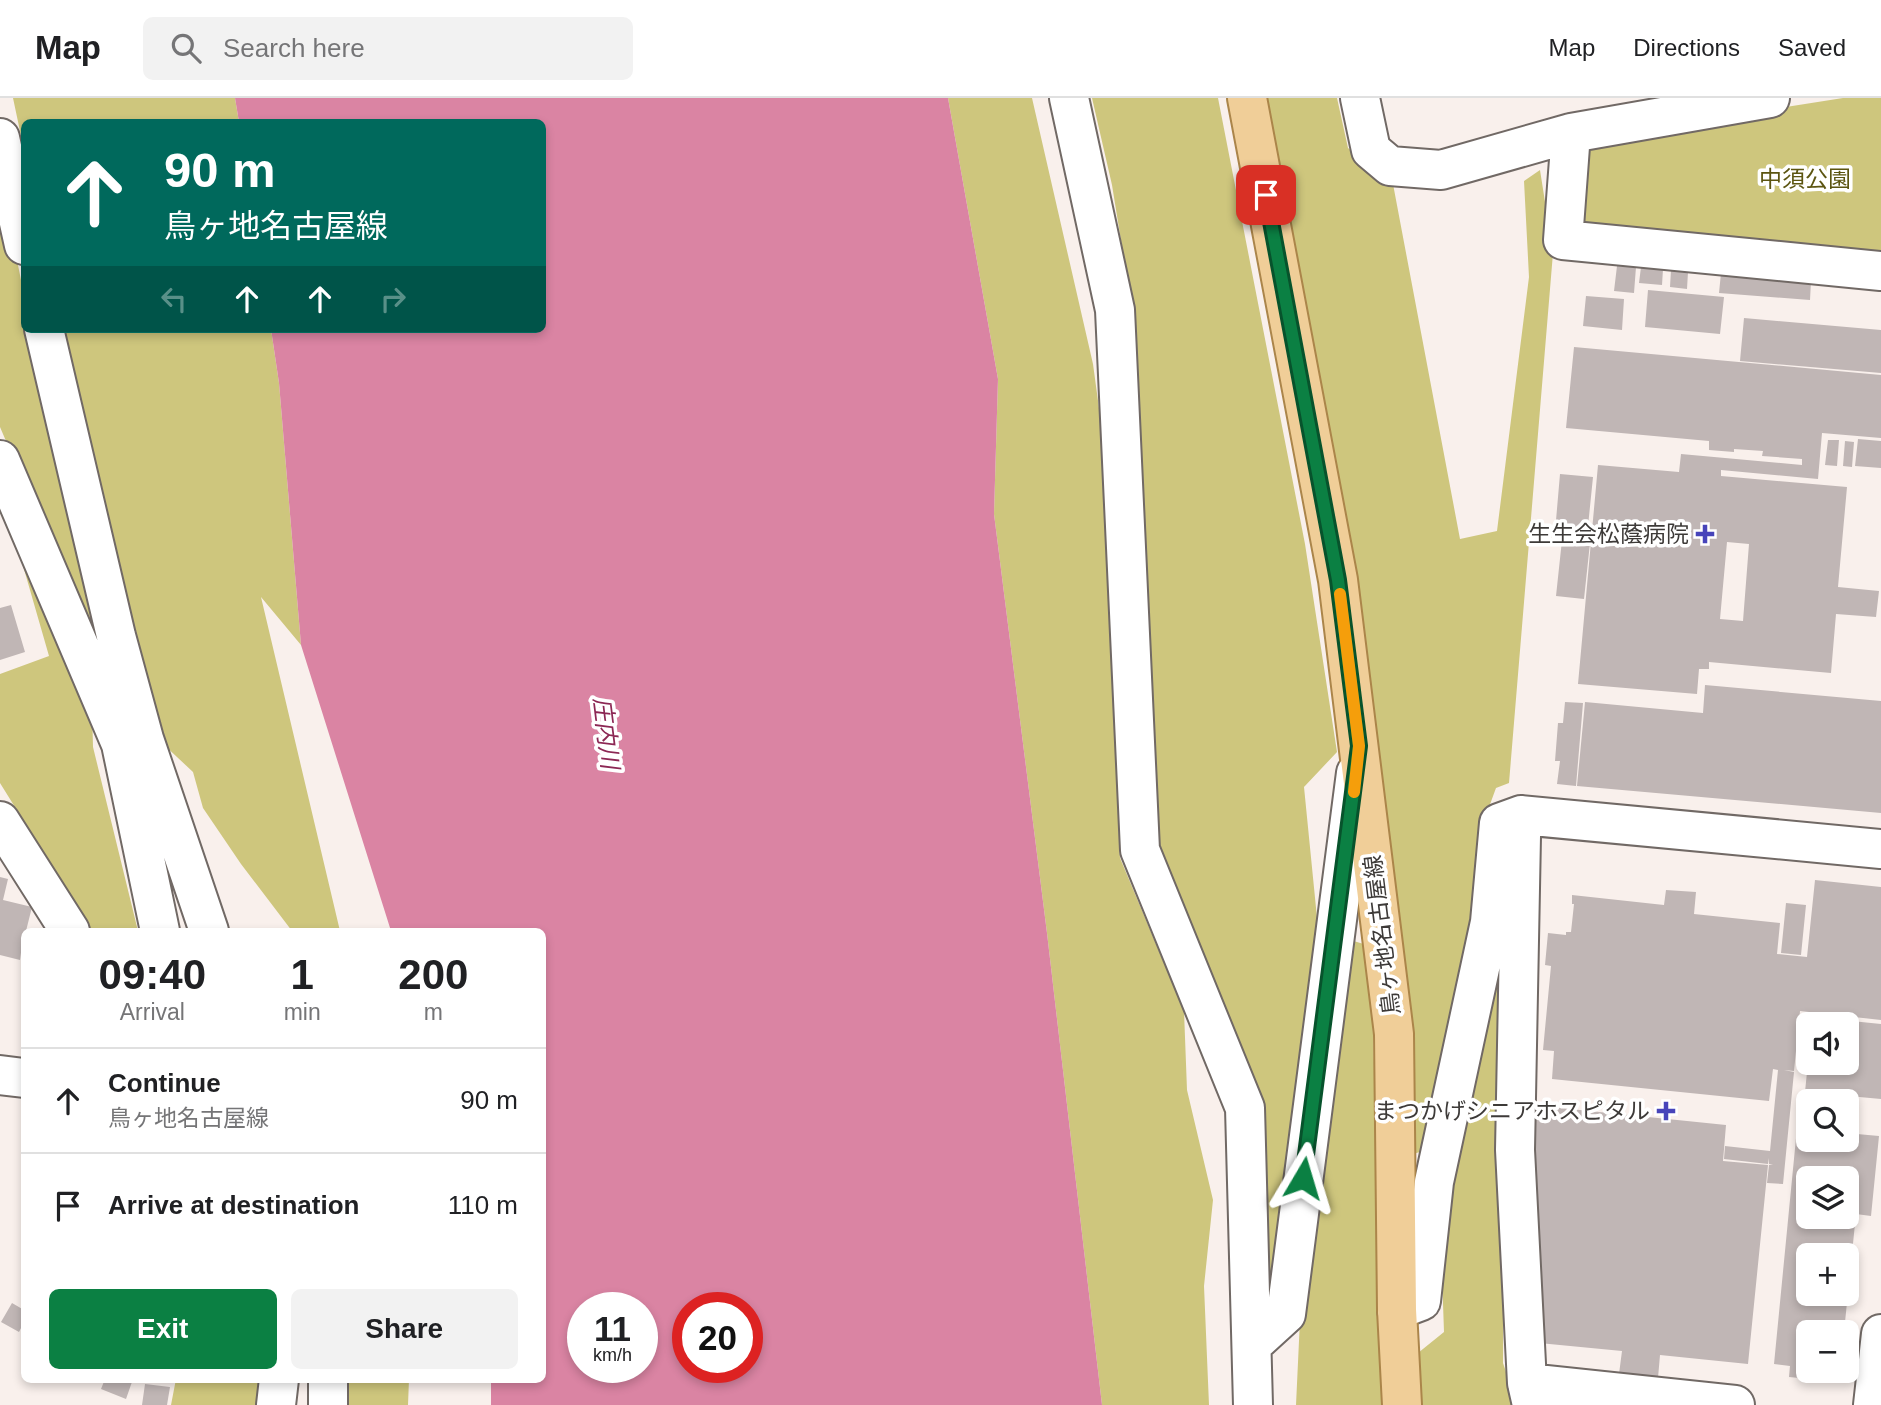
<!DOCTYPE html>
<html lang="en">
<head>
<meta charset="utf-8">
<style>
	body { margin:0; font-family:Helvetica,"Noto Sans JP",sans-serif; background:#f2f2f2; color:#202124; height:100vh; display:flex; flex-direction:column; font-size:26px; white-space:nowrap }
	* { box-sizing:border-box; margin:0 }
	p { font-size:23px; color:#757577 }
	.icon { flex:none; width:38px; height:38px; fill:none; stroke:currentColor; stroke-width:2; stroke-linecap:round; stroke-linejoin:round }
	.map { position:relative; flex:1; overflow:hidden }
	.panel { position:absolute; left:21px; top:830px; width:525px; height:455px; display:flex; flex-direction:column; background:#fff; border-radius:10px; box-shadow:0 4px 10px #0003 }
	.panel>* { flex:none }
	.guide { position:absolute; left:21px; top:21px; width:525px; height:214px; border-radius:10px; box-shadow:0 4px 10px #0003; background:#00695c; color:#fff; overflow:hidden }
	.fabs { position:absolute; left:1796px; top:914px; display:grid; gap:14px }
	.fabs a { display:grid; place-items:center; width:63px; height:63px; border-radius:10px; background:#fff; box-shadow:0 4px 10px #0003; font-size:35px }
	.speed { position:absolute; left:567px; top:1194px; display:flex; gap:14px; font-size:35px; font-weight:700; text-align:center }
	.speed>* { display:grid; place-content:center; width:91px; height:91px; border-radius:50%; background:#fff; box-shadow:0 4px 10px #0003; line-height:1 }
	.speed small { font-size:18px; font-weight:400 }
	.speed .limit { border:10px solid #d22; background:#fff; color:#111 }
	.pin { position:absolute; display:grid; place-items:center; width:60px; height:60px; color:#fff; margin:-30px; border-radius:14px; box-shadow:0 4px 10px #0006 }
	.me { position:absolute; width:77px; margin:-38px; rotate:7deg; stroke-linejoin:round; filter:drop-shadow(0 0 5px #0008) }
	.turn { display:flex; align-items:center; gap:24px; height:147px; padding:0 28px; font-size:32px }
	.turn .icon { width:91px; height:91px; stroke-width:2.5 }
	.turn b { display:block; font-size:49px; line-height:60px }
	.lanes { display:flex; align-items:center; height:66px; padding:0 28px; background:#0003; justify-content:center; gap:35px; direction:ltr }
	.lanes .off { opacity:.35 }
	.eta { display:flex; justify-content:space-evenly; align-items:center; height:119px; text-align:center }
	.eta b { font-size:42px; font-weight:600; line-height:49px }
	.action { display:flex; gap:14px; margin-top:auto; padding:14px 28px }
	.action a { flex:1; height:80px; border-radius:10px; background:#0b8043; color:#fff; font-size:28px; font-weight:600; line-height:80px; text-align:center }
	.action a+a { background:#f2f2f2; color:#202124 }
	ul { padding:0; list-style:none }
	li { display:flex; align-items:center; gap:21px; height:105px; padding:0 28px; border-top:2px solid #e0e0e0 }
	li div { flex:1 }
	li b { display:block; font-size:26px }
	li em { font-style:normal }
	header { display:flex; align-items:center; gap:42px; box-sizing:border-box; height:98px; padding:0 35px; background:#fff; border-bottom:2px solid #e0e0e0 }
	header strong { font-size:33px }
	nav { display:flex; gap:38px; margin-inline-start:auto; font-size:24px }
	.search { width:490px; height:63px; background:#f2f2f2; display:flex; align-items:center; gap:18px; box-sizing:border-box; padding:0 24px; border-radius:10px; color:#757577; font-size:26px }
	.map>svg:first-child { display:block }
</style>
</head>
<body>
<header>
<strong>Map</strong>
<div class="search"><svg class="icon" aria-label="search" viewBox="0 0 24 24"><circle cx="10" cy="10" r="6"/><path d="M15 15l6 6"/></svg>Search here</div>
<nav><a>Map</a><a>Directions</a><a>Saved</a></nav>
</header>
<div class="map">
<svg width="1881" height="1307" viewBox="0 0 1881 1307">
	<rect width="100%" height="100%" fill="#f9f0ec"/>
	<path fill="#cec67d" d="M 13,0 L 235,0 L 239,24 L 24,24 L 24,52 Z
		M 948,0 L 1032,0 L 1093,266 L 1101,325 L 1120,760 L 1184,913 L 1187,992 L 1213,1102 L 1204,1188 L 1209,1307 L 1102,1307 L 1047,835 L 994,416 L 998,281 Z
		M 1092,0 L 1218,0 L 1305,446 L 1337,654 L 1304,689 L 1319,840 L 1279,1191 L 1267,1189 L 1265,1006 L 1157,749 L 1131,204 L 1112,87 Z
		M 1266,0 L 1337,0 L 1348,50 L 1393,86 L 1460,441 L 1497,433 L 1529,179 L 1524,83 L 1540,72 L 1553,155 L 1509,685 L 1496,690 L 1485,720 L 1478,825 L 1430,1051 L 1413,1056 L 1414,933 L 1357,484 Z
		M 1843,0 L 1881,0 L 1881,165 L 1581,137 L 1576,58 L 1592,40 Z
		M 0,77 L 24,197 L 24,231 L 31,231 L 114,596 L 0,329 Z
		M 64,231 L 271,231 L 279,285 L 301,547 L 261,499 L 340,833 L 292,833 L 241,766 L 203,710 L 193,674 L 161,644 L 132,536 Z
		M 11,426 L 92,610 L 93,649 L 138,833 L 92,833 L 0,685 L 0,576 L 49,558 Z
		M 1498,827 L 1504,1053 L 1503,1265 L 1517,1307 L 1422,1307 L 1418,1255 L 1444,1234 L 1441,1148 Z
		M 1344,840 L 1370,848 L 1381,1171 L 1381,1307 L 1296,1307 L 1301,1200 Z
		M 176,1281 L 265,1281 L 261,1307 L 171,1307 Z
		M 346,1281 L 409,1281 L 408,1307 L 344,1307 Z"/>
	<path fill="#da84a3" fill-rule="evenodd" d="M 235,0 L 948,0 L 998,281 L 994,416 L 1047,835 L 1102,1307 L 491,1307 L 491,1281 L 542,1281 L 542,833 L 391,833 L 301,547 L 279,285 L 271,231 L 542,231 L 542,24 L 239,24 ZM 583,1209 L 642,1209 L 642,1269 L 583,1269 ZM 747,1209 L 747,1269 L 688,1269 L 688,1209 Z"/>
	<path fill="#c0b6b5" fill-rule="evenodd" d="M 1617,168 L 1636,169 L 1634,195 L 1614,193 Z
		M 1641,169 L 1663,171 L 1662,187 L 1639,185 Z
		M 1671,172 L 1688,174 L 1687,191 L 1670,189 Z
		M 1721,175 L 1811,183 L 1810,202 L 1719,195 Z
		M 1648,192 L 1724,199 L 1720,236 L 1645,229 Z
		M 1586,198 L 1624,201 L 1622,232 L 1583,228 Z
		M 1744,220 L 1881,232 L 1881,275 L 1740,263 Z
		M 1574,249 L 1881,277 L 1881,340 L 1822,335 L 1818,381 L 1721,372 L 1721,378 L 1847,389 L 1838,489 L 1879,493 L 1876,519 L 1836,516 L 1831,575 L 1709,564 L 1709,571 L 1699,571 L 1697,596 L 1578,586 L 1598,367 L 1679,374 L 1681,356 L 1802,367 L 1802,361 L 1762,358 L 1763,353 L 1734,351 L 1734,354 L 1709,352 L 1709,343 L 1566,330 ZM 1727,444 L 1749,446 L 1743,523 L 1720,521 Z
		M 1858,341 L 1881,343 L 1881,370 L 1855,368 Z
		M 1828,342 L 1839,342 L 1837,368 L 1825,367 Z
		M 1845,343 L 1854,344 L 1852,369 L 1843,368 Z
		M 1560,376 L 1593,379 L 1587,438 L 1555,434 Z
		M 1562,442 L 1590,445 L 1584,501 L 1556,498 Z
		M 11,507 L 25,554 L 0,562 L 0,510 Z
		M 1705,587 L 1881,603 L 1881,715 L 1577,688 L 1585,604 L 1703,615 Z
		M 1565,604 L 1583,605 L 1576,688 L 1557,686 L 1560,663 L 1555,663 L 1558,625 L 1563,625 Z
		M 0,779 L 8,781 L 3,802 L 32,809 L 26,833 L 24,833 L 20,862 L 0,857 Z
		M 1815,782 L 1881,789 L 1881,922 L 1800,913 L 1794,973 L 1784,972 L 1794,974 L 1783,1086 L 1767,1085 L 1769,1067 L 1773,1067 L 1769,1066 L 1769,1060 L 1768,1066 L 1724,1061 L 1725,1048 L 1770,1053 L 1778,972 L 1773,971 L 1769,1003 L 1552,981 L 1554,953 L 1543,952 L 1551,868 L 1545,867 L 1548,835 L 1566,837 L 1566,834 L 1571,834 L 1574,806 L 1572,806 L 1572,797 L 1664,807 L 1666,792 L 1696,794 L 1694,816 L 1780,825 L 1777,856 L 1807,859 Z
		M 1786,805 L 1806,807 L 1801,857 L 1781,855 Z
		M 1812,919 L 1881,926 L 1881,1001 L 1805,994 L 1808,964 L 1846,964 L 1846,926 L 1812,926 Z
		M 1531,1007 L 1726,1027 L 1723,1063 L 1768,1067 L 1748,1266 L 1660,1257 L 1658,1280 L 1619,1276 L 1622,1253 L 1539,1245 L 1543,1205 L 1532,1204 L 1539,1140 L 1532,1139 Z
		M 1797,1030 L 1808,1031 L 1808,1041 L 1846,1041 L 1846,1035 L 1879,1038 L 1871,1118 L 1856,1116 L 1844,1234 L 1808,1234 L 1808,1272 L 1821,1272 L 1820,1282 L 1789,1279 L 1790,1268 L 1774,1266 ZM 1808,1080 L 1846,1080 L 1846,1118 L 1808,1118 ZM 1808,1157 L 1846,1157 L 1846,1195 L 1808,1195 Z
		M 12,1205 L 24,1212 L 24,1224 L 19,1234 L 1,1224 Z
		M 105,1281 L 133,1281 L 126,1301 L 101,1291 Z
		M 145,1286 L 170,1289 L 167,1307 L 142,1307 Z"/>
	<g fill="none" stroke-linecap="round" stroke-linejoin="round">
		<g stroke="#716965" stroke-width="42">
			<path id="minor" d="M 1069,0 L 1115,212 L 1140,752 L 1245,1010 L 1253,1307
				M 1360,0 L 1371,52 L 1390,68 L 1441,72 L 1571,35
				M 1770,0 L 1571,35 L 1563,142 L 1881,173
				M 0,40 L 24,147
				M 44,231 L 116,538 L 144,641 L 209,833
				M 0,362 L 121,646 L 144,641
				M 121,646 L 160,833
				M 0,723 L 70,833
				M 1521,738 L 1515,1052 L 1527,1285
				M 0,977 L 24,980
				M 1397,1212 L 1421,1203 L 1434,1084 L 1490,824 L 1499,725 L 1521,717 L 1881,751
				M 1253,1246 L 1286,1216 L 1356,675
				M 328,1281 L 328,1307
				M 276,1307 L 279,1281
				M 1532,1307 L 1527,1285 L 1735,1307
				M 1873,1307 L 1881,1236"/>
		</g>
		<g stroke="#ab854a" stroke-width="42">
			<path id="major" d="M 1247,0 L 1338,482 L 1394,936 L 1397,1212 L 1402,1307"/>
		</g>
		<use href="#minor" stroke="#fff" stroke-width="38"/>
		<use href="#major" stroke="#f0ce98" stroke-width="38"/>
	</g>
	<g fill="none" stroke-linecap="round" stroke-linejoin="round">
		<g stroke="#07532c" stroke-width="18">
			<path id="route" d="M 1266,97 L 1338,482 L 1359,648 L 1303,1080"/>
		</g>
		<use href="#route" stroke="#0b8043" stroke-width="12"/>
		<path stroke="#f59e0b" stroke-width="12" d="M 1340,496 L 1359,648 L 1354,694"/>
	</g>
	<g fill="#4744ba" stroke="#fff" stroke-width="2.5">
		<path d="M1701.5 425.5h7v7h7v7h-7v7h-7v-7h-7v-7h7z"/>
		<path d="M1662.5 1002.5h7v7h7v7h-7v7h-7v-7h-7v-7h7z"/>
	</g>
	<g text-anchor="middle" stroke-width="7" stroke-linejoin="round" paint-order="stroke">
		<g font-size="23" fill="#5c5511" stroke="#fff">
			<text x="1805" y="89">中須公園</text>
		</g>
		<g font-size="23" fill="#3d3a38" stroke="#fff" text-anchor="end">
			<text x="1689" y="444">生生会松蔭病院</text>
			<text x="1650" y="1021">まつかげシニアホスピタル</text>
		</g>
		<g font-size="23" fill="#3d3a38" stroke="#fff">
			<text transform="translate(1382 837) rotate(-97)" y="8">鳥ヶ地名古屋線</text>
		</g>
		<g font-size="24" font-style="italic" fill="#8c2754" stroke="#fff">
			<text transform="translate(606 635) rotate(83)" y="8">庄内川</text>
		</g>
	</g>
</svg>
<div class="fabs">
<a><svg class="icon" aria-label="sound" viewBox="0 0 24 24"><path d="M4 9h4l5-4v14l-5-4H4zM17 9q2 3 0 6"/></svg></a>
<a><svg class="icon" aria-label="search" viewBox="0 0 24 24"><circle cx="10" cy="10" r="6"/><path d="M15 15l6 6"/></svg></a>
<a><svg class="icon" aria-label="layers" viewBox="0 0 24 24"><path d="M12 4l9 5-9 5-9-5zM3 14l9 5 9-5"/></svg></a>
<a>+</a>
<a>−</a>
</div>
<div class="speed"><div>11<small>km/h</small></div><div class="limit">20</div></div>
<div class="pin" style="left:1266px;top:97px;background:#d93025"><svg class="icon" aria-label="arrive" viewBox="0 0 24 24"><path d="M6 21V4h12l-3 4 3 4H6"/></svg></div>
<svg class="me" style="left:1303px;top:1080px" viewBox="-20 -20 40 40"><path d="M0-17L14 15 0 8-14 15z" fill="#0b8043" stroke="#fff" stroke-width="4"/></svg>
<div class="guide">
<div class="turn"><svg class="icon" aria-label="ahead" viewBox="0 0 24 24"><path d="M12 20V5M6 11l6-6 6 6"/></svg><div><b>90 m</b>鳥ヶ地名古屋線</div></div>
<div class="lanes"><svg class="icon off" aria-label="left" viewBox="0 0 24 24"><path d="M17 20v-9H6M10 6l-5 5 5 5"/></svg><svg class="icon" aria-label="ahead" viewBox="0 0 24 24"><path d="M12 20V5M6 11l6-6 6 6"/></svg><svg class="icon" aria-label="ahead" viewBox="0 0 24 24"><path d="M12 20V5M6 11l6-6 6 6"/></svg><svg class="icon off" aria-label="right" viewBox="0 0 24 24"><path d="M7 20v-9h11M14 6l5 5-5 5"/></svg></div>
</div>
<section class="panel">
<div class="eta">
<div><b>09:40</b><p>Arrival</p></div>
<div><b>1</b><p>min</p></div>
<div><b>200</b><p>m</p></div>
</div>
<ul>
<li><svg class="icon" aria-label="ahead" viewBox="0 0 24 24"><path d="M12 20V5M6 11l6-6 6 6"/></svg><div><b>Continue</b><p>鳥ヶ地名古屋線</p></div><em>90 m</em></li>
<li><svg class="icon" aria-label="arrive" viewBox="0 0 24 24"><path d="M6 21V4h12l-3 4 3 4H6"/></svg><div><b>Arrive at destination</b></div><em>110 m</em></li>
</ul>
<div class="action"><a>Exit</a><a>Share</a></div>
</section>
</div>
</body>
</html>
